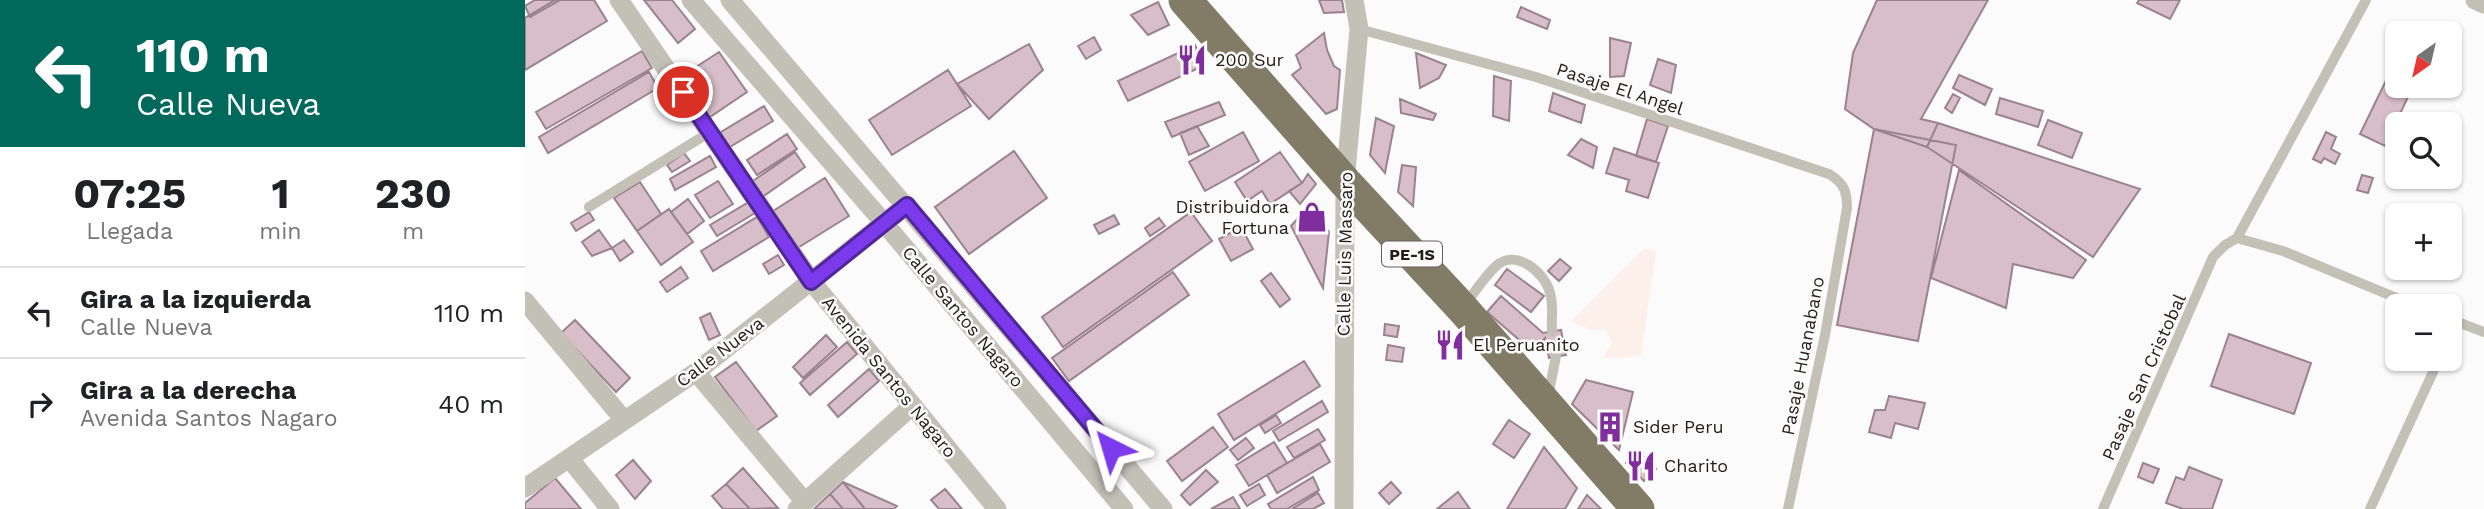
<!DOCTYPE html>
<html lang="es">
<head>
<meta charset="utf-8">
<style>
	body { margin:0; font-family:"Work Sans",sans-serif; background:#f2f2f2; color:#202124; height:100vh; display:flex; flex-direction:column; font-size:26px; white-space:nowrap }
	* { box-sizing:border-box; margin:0 }
	p { font-size:23px; color:#757577 }
	.icon { flex:none; width:38px; height:38px; fill:none; stroke:currentColor; stroke-width:2; stroke-linecap:round; stroke-linejoin:round }
	.map { position:relative; flex:1; overflow:hidden }
	.panel { display:flex; flex-direction:column; background:#fff; width:525px }
	.panel>* { flex:none }
	.banner { background:#00695c; color:#fff; overflow:hidden }
	.needle { width:46px; rotate:214deg }
	.tools { position:absolute; left:1860px; top:21px; display:grid; gap:14px }
	.tools a { display:grid; place-items:center; width:77px; height:77px; border-radius:10px; background:#fff; box-shadow:0 2px 5px #0004; font-size:35px }
	.pin { position:absolute; display:grid; place-items:center; width:60px; height:60px; color:#fff; margin:-30px; border:4px solid #fff; border-radius:50%; box-shadow:0 2px 7px #0007 }
	.me { position:absolute; width:77px; margin:-38px; rotate:320deg; stroke-linejoin:round; filter:drop-shadow(0 0 5px #0008) }
	.turn { display:flex; align-items:center; gap:24px; height:147px; padding:0 21px; font-size:32px }
	.turn .icon { width:91px; height:91px; stroke-width:2.5 }
	.turn b { display:block; font-size:49px; line-height:60px }
	.eta { display:flex; justify-content:space-evenly; align-items:center; height:119px; text-align:center }
	.eta b { font-size:42px; font-weight:700; line-height:49px }
	ul { padding:0; list-style:none }
	li { display:flex; align-items:center; gap:21px; height:91px; padding:0 21px; border-top:2px solid #e0e0e0 }
	li div { flex:1 }
	li b { display:block; font-size:26px }
	li em { font-style:normal }
	main { display:flex; flex:1; min-height:0 }
	.map>svg:first-child { display:block }
</style>
</head>
<body>
<main>
<section class="panel">
<div class="banner">
<div class="turn"><svg class="icon" aria-label="left" viewBox="0 0 24 24"><path d="M17 20v-9H6M10 6l-5 5 5 5"/></svg><div><b>110 m</b>Calle Nueva</div></div>
</div>
<div class="eta">
<div><b>07:25</b><p>Llegada</p></div>
<div><b>1</b><p>min</p></div>
<div><b>230</b><p>m</p></div>
</div>
<ul>
<li><svg class="icon" aria-label="left" viewBox="0 0 24 24"><path d="M17 20v-9H6M10 6l-5 5 5 5"/></svg><div><b>Gira a la izquierda</b><p>Calle Nueva</p></div><em>110 m</em></li>
<li><svg class="icon" aria-label="right" viewBox="0 0 24 24"><path d="M7 20v-9h11M14 6l5 5-5 5"/></svg><div><b>Gira a la derecha</b><p>Avenida Santos Nagaro</p></div><em>40 m</em></li>
</ul>
</section>
<div class="map">
<svg width="1959" height="509" viewBox="0 0 1959 509">
	<rect width="100%" height="100%" fill="#fbfbfb"/>
	<path fill="#fdf0ea" d="M 1119,249 L 1131,251 L 1116,356 L 1078,358 L 1087,342 L 1081,330 L 1066,330 L 1046,321 Z"/>
	<path fill="#d7bec8" stroke="#9b838d" stroke-width="2" d="M 10,0 L 35,0 L 5,17 L 0,6 Z
		M 30,0 L 69,0 L 82,21 L 0,70 L 0,18 Z
		M 119,0 L 147,0 L 170,29 L 153,43 Z
		M 794,0 L 817,0 L 819,12 L 799,13 Z
		M 1352,0 L 1463,0 L 1396,119 L 1413,123 L 1402,147 L 1349,129 L 1320,109 L 1328,53 Z
		M 1614,0 L 1655,0 L 1645,19 L 1612,3 Z
		M 633,2 L 644,25 L 623,35 L 606,15 Z
		M 996,7 L 1025,20 L 1022,29 L 992,17 Z
		M 799,33 L 802,50 L 809,66 L 815,70 L 812,109 L 801,114 L 767,75 L 776,68 L 771,55 Z
		M 569,37 L 576,50 L 561,59 L 553,46 Z
		M 1085,38 L 1106,43 L 1099,76 L 1085,77 Z
		M 504,44 L 518,70 L 464,119 L 432,84 Z
		M 670,45 L 680,65 L 603,101 L 593,81 Z
		M 117,51 L 127,68 L 21,129 L 11,112 Z
		M 194,52 L 222,92 L 182,119 L 154,78 Z
		M 891,53 L 921,65 L 914,78 L 895,88 Z
		M 1133,59 L 1151,65 L 1146,93 L 1125,85 Z
		M 1871,60 L 1872,86 L 1888,86 L 1860,146 L 1835,134 Z
		M 423,70 L 446,106 L 367,155 L 344,120 Z
		M 124,72 L 133,88 L 23,153 L 14,137 Z
		M 1434,75 L 1467,89 L 1460,105 L 1428,88 Z
		M 969,76 L 986,81 L 984,121 L 968,116 Z
		M 1028,93 L 1060,105 L 1056,123 L 1024,111 Z
		M 1428,94 L 1435,98 L 1427,113 L 1420,108 Z
		M 1475,98 L 1518,111 L 1513,127 L 1471,114 Z
		M 875,99 L 911,114 L 908,120 L 876,113 Z
		M 694,102 L 700,115 L 647,137 L 640,122 Z
		M 239,106 L 248,121 L 200,150 L 191,135 Z
		M 851,118 L 869,126 L 860,173 L 845,155 Z
		M 1122,119 L 1143,126 L 1131,162 L 1111,156 Z
		M 1523,120 L 1557,133 L 1547,158 L 1513,145 Z
		M 1413,123 L 1615,189 L 1568,257 L 1402,147 Z
		M 672,126 L 684,146 L 664,155 L 655,133 Z
		M 1349,129 L 1431,145 L 1393,341 L 1312,325 Z
		M 718,132 L 734,161 L 680,191 L 664,162 Z
		M 1801,132 L 1811,137 L 1806,149 L 1815,154 L 1810,164 L 1799,158 L 1796,163 L 1788,159 Z
		M 262,134 L 272,149 L 232,175 L 222,160 Z
		M 1056,139 L 1072,147 L 1068,168 L 1043,155 Z
		M 1089,148 L 1134,163 L 1123,198 L 1101,191 L 1104,180 L 1081,173 Z
		M 489,151 L 522,198 L 444,254 L 410,207 Z
		M 270,152 L 280,167 L 236,198 L 225,183 Z
		M 755,152 L 777,183 L 745,204 L 737,191 L 722,201 L 710,182 Z
		M 159,153 L 165,161 L 147,172 L 142,165 Z
		M 185,156 L 191,167 L 150,190 L 145,179 Z
		M 877,165 L 891,167 L 888,206 L 873,192 Z
		M 1434,170 L 1561,260 L 1548,278 L 1488,264 L 1481,308 L 1406,278 Z
		M 783,174 L 791,184 L 775,204 L 764,191 L 777,183 Z
		M 1837,175 L 1848,178 L 1843,193 L 1832,190 Z
		M 300,178 L 324,216 L 271,249 L 245,213 Z
		M 193,181 L 208,204 L 185,218 L 170,195 Z
		M 115,182 L 136,214 L 112,231 L 89,198 Z
		M 163,199 L 179,221 L 162,234 L 146,212 Z
		M 224,202 L 230,213 L 192,236 L 185,225 Z
		M 785,205 L 804,232 L 798,288 L 766,226 Z
		M 144,209 L 168,242 L 136,265 L 112,231 Z
		M 64,212 L 69,220 L 51,231 L 46,223 Z
		M 666,212 L 687,241 L 538,347 L 517,317 Z
		M 589,215 L 594,224 L 574,234 L 569,225 Z
		M 232,217 L 244,237 L 188,271 L 176,251 Z
		M 634,218 L 640,226 L 625,236 L 620,228 Z
		M 716,227 L 728,249 L 706,261 L 694,239 Z
		M 74,230 L 87,248 L 67,256 L 57,242 Z
		M 99,240 L 108,252 L 95,261 L 87,248 Z
		M 253,255 L 259,265 L 244,274 L 238,264 Z
		M 1035,259 L 1046,268 L 1034,281 L 1023,271 Z
		M 156,267 L 163,278 L 142,292 L 135,282 Z
		M 982,269 L 1019,296 L 1006,312 L 970,285 Z
		M 648,272 L 664,295 L 544,381 L 527,358 Z
		M 746,273 L 765,299 L 755,307 L 736,281 Z
		M 976,296 L 1018,333 L 1036,330 L 1041,355 L 1024,358 L 1020,338 L 1008,352 L 962,312 Z
		M 185,313 L 195,335 L 184,340 L 175,318 Z
		M 50,320 L 105,378 L 91,392 L 36,333 Z
		M 860,324 L 874,326 L 872,337 L 859,335 Z
		M 1704,334 L 1786,363 L 1769,414 L 1686,386 Z
		M 301,335 L 312,347 L 278,378 L 268,367 Z
		M 322,342 L 332,354 L 285,395 L 275,383 Z
		M 863,345 L 879,348 L 877,362 L 861,360 Z
		M 779,361 L 795,386 L 709,440 L 693,414 Z
		M 211,362 L 252,416 L 231,431 L 190,377 Z
		M 344,369 L 354,381 L 313,417 L 303,405 Z
		M 1061,380 L 1108,392 L 1094,450 L 1047,404 Z
		M 1364,396 L 1400,403 L 1393,429 L 1370,423 L 1366,438 L 1344,432 L 1350,410 L 1360,410 Z
		M 797,401 L 803,412 L 754,441 L 748,431 Z
		M 751,415 L 756,423 L 740,433 L 735,425 Z
		M 984,420 L 1005,434 L 989,458 L 968,444 Z
		M 688,427 L 703,447 L 657,481 L 642,461 Z
		M 793,429 L 800,440 L 769,458 L 762,447 Z
		M 721,438 L 729,448 L 713,460 L 705,450 Z
		M 749,442 L 762,463 L 724,486 L 711,465 Z
		M 795,444 L 805,462 L 752,493 L 742,475 Z
		M 1019,447 L 1052,488 L 1040,509 L 982,509 Z
		M 1113,451 L 1131,469 L 1119,481 L 1101,463 Z
		M 108,460 L 126,481 L 110,499 L 91,475 Z
		M 1618,463 L 1634,469 L 1628,483 L 1613,477 Z
		M 1664,467 L 1697,480 L 1687,509 L 1658,509 L 1641,503 L 1651,477 L 1659,480 Z
		M 218,468 L 253,508 L 225,509 L 201,484 Z
		M 681,470 L 693,482 L 665,505 L 656,495 Z
		M 788,477 L 794,490 L 762,509 L 746,509 L 743,504 Z
		M 30,478 L 56,509 L 0,509 L 0,503 Z
		M 318,482 L 372,506 L 369,509 L 340,509 Z
		M 318,482 L 340,509 L 318,509 L 305,494 Z
		M 866,482 L 876,493 L 864,504 L 854,493 Z
		M 201,484 L 225,509 L 198,509 L 187,496 Z
		M 734,484 L 740,495 L 722,506 L 715,495 Z
		M 420,489 L 437,509 L 414,509 L 406,500 Z
		M 933,492 L 945,509 L 912,509 Z
		M 793,493 L 799,503 L 788,509 L 767,509 Z
		M 305,494 L 318,509 L 289,509 Z
		M 1062,495 L 1076,509 L 1053,509 Z
		M 708,497 L 715,509 L 686,509 Z"/>
	<g fill="none" stroke-linecap="round" stroke-linejoin="round">
		<path stroke="#c3c0b6" stroke-width="10" d="M 834,29 L 1011,77 L 1304,174 C 1319,183 1322,191 1322,208 L 1300,335 L 1263,509
			M 64,207 L 185,132
			M 1712,238 L 1841,0
			M 940,305 C 950,292 959,277 971,266 C 990,248 1020,272 1025,293 C 1029,305 1026,319 1027,331
			M 1925,319 L 1959,332
			M 1023,397 L 1031,356
			M 1578,509 L 1688,257 L 1700,245 L 1712,238 L 1758,251 L 1891,306
			M 1845,509 L 1914,359"/>
		<path stroke="#c3c0b6" stroke-width="19" d="M 94,0 L 287,282 L 472,509
			M 166,0 L 360,224 L 599,509
			M 205,0 L 638,509
			M 1950,0 L 1959,4
			M 0,301 L 99,420
			M 171,372 L 280,502
			M 44,458 L 85,509
			M 0,488 L 171,372 L 382,205
			M 272,509 L 387,406
			M 819,509 L 820,182 L 834,29 L 829,0"/>
		<path stroke="#827c67" stroke-width="33" d="M 660,0 L 820,182 L 937,308 L 1113,509"/>
	</g>
	<g fill="none" stroke-linecap="round" stroke-linejoin="round">
		<g stroke="#51269a" stroke-width="18">
			<path id="route" d="M 158,92 L 286,282 L 382,205 L 586,448"/>
		</g>
		<use href="#route" stroke="#7c3aed" stroke-width="12"/>
	</g>
	<defs>
		<g id="restaurant-bare" transform="scale(2.415)"><path d="M-5-6h1v4h1v-4h1v4h1v-4h1v5L-1.5 .5V6h-2V.5L-5-1ZM5-6V6H3V1.5H1.5Q1.5-4 5-6Z" fill="#802e9d" stroke="#fbfbfb" stroke-width="2.5" paint-order="stroke"/></g>
		<g id="shop-bare" transform="scale(2.415)"><path d="M-5-2.5h2.3a2.7 3.5 0 0 1 5.4 0H5L5.5 6h-11ZM-1.5-2.5h3a1.5 2.3 0 0 0-3 0Z" fill="#802e9d" stroke="#fbfbfb" stroke-width="2.5" paint-order="stroke"/></g>
		<g id="building-bare" transform="scale(2.415)"><path d="M-4-6H4V6H1V3H-1V6H-4ZM-2.5-4.3h1.7v1.8h-1.7ZM.8-4.3h1.7v1.8H.8ZM-2.5-1h1.7V.8h-1.7ZM.8-1h1.7V.8H.8Z" fill="#802e9d" stroke="#fbfbfb" stroke-width="2.5" paint-order="stroke"/></g>
	</defs>
	<g fill-rule="evenodd">
		<use href="#restaurant-bare" x="667" y="60"/>
		<use href="#shop-bare" x="787" y="217"/>
		<use href="#restaurant-bare" x="925" y="345"/>
		<use href="#building-bare" x="1085" y="427"/>
		<use href="#restaurant-bare" x="1116" y="466"/>
	</g>
	<g text-anchor="middle" stroke-width="5" stroke-linejoin="round" paint-order="stroke">
		<rect fill="#fbfbfb" stroke="#655f5d" stroke-width="2" x="857" y="241.5" width="60" height="25" rx="5"/>
		<g font-size="16" font-weight="bold" fill="#251c19">
			<text x="887" y="260">PE-1S</text>
		</g>
		<g font-size="18" fill="#251c19" stroke="#fbfbfb" text-anchor="start">
			<text x="690" y="66">200 Sur</text>
			<text x="764" y="213" text-anchor="end">Distribuidora<tspan x="764" dy="21">Fortuna</tspan></text>
			<text x="948" y="351">El Peruanito</text>
			<text x="1108" y="433">Sider Peru</text>
			<text x="1139" y="472">Charito</text>
		</g>
		<g font-size="18" fill="#251c19" stroke="#fbfbfb">
			<text transform="translate(1095 89) rotate(18)" y="6">Pasaje El Angel</text>
			<text transform="translate(820 254) rotate(-89)" y="6">Calle Luis Massaro</text>
			<text transform="translate(438 317) rotate(50)" y="6">Calle Santos Nagaro</text>
			<text transform="translate(195 352) rotate(-37)" y="6">Calle Nueva</text>
			<text transform="translate(1278 356) rotate(-79)" y="6">Pasaje Huanabano</text>
			<text transform="translate(364 377) rotate(51)" y="6">Avenida Santos Nagaro</text>
			<text transform="translate(1619 377) rotate(-66)" y="6">Pasaje San Cristobal</text>
		</g>
	</g>
</svg>
<div class="tools">
<a><svg class="needle" viewBox="-14 -14 28 28"><path d="M0-13l5 13h-10z" fill="#e53935"/><path d="M0 13l5-13h-10z" fill="#757577"/></svg></a>
<a><svg class="icon" aria-label="search" viewBox="0 0 24 24"><circle cx="10" cy="10" r="6"/><path d="M15 15l6 6"/></svg></a>
<a>+</a>
<a>−</a>
</div>
<div class="pin" style="left:158px;top:92px;background:#d93025"><svg class="icon" aria-label="arrive" viewBox="0 0 24 24"><path d="M6 21V4h12l-3 4 3 4H6"/></svg></div>
<svg class="me" style="left:586px;top:448px" viewBox="-20 -20 40 40"><path d="M0-17L14 15 0 8-14 15z" fill="#7c3aed" stroke="#fff" stroke-width="4"/></svg>
</div>
</main>
</body>
</html>
